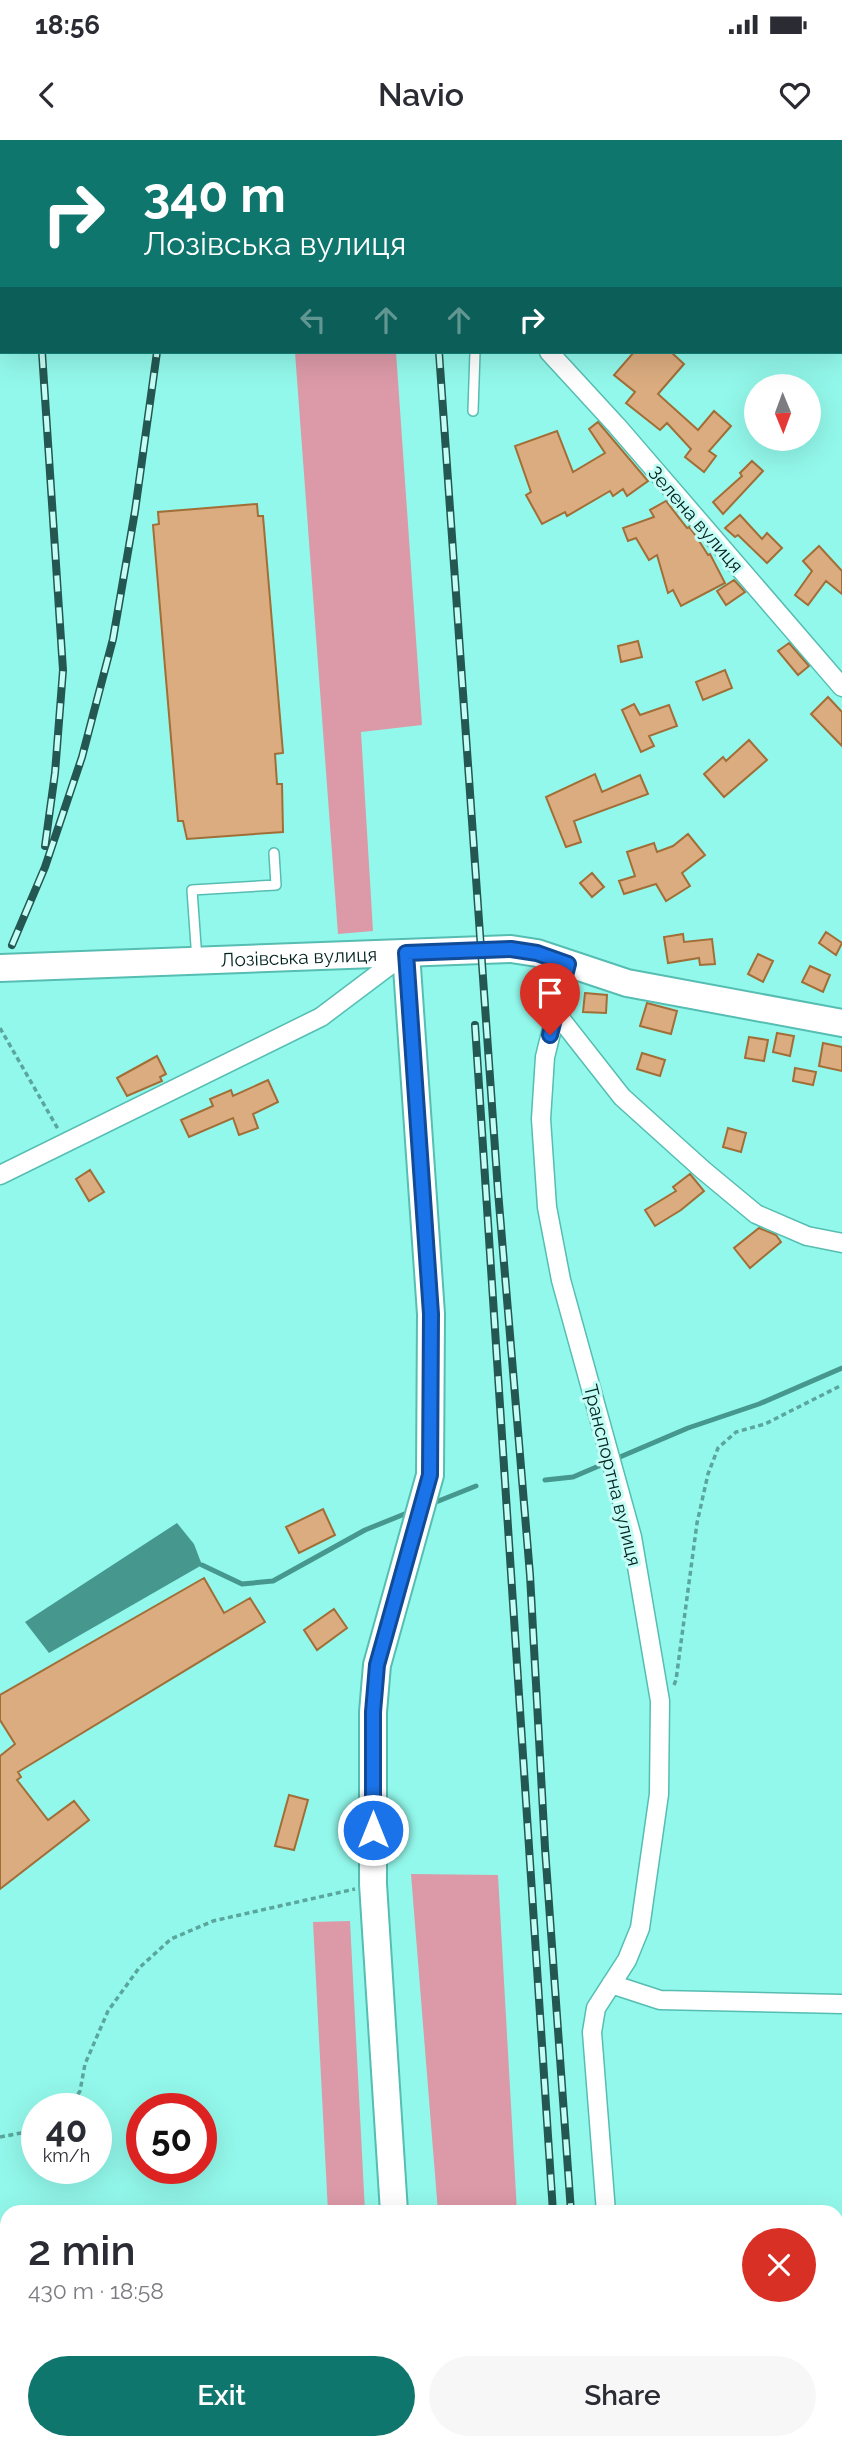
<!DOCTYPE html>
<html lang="en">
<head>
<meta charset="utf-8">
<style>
	body { margin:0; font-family:Raleway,sans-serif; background:#f7f7f7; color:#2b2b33; height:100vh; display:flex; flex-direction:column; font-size:26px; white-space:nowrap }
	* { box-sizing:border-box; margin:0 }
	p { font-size:23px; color:#7c7c81 }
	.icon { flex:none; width:38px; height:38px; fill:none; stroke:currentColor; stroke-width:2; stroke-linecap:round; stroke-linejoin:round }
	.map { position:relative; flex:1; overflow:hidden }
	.panel { position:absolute; left:0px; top:2065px; width:844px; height:245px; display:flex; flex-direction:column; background:#fff; border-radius:21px 21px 0 0; box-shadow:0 7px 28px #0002 }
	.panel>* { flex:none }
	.hud { position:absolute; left:0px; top:0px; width:844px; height:214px; box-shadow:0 7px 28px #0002; background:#0f766e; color:#fff; overflow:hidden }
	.needle { width:46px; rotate:179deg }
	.buttons { position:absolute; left:744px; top:234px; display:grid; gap:14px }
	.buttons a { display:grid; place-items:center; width:77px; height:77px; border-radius:50%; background:#fff; box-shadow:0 7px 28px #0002; font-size:35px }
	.speed { position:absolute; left:21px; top:1953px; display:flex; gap:14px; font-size:35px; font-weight:700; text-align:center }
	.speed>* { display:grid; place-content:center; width:91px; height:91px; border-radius:50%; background:#fff; box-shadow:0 7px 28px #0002; line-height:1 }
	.speed small { font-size:18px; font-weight:400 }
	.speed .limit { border:10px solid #d22; background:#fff; color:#111 }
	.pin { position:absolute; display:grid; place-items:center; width:60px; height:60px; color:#fff; margin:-72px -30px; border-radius:50% 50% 50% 0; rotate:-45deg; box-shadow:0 0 7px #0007 }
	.pin .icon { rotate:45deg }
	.me { position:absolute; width:77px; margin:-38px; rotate:0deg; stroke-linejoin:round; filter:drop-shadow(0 0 5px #0008) }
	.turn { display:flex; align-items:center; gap:24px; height:147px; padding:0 28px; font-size:32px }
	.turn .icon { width:91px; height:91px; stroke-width:2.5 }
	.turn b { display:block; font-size:49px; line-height:60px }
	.lanes { display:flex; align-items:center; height:66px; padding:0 28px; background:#0003; justify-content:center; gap:35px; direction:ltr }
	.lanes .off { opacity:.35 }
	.round { display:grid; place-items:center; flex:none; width:74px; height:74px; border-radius:37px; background:#f7f7f7 }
	.headline { display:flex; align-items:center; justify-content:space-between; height:119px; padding:0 28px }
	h1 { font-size:42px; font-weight:600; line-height:52px }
	.primary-button { display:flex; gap:14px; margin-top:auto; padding:14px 28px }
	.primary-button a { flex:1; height:80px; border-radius:42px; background:#0f766e; color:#fff; font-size:28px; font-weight:600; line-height:80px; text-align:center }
	.primary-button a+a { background:#f7f7f7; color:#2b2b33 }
	.status { display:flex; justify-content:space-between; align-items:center; height:49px; padding:0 35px; background:#fff; direction:ltr }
	.status svg { height:19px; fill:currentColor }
	header { display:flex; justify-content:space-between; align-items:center; height:91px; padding:0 28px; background:#fff; font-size:32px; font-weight:600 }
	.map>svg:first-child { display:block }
</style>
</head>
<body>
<div class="status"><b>18:56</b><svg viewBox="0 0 49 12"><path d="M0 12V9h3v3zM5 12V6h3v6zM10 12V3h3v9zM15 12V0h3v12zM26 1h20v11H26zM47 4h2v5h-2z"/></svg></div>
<header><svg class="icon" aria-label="back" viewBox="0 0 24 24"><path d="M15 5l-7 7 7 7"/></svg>Navio<svg class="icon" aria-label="heart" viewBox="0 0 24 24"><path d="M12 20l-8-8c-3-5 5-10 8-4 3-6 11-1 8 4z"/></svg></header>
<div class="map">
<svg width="842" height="2310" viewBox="0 0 842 2310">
	<rect width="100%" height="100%" fill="#92f8eb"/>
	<path fill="#dc99a7" d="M 295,212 L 396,212 L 422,585 L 361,592 L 373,791 L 338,794 Z
		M 411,1734 L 498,1735 L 517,2072 L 438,2072 Z
		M 350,1781 L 365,2072 L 328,2072 L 313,1782 Z
		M 457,2303 L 531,2303 L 531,2310 L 458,2310 Z"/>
	<path fill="#46988f" d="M 177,1383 L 194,1404 L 202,1425 L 49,1513 L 25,1482 Z"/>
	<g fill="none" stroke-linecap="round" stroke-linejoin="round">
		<path stroke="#46988f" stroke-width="5" d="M 545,1340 L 573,1337 L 688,1288 L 759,1264 L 842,1228
			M 431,1364 L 476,1346
			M 202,1425 L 242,1444 L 273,1441 L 365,1390 L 412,1371"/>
	</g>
	<path fill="#dbac7f" stroke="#a26e37" stroke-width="2" d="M 634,212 L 671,212 L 684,224 L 658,254 L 698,290 L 714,271 L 731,286 L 709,311 L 716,316 L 704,332 L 685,317 L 691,309 L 667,283 L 660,290 L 626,263 L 635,252 L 614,235 Z
		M 598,282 L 648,341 L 627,356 L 623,349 L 613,356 L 610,351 L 567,376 L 565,372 L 542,384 L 526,355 L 531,352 L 515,306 L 557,291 L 573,332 L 605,313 L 589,289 Z
		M 752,321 L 763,331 L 723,374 L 713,362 L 742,336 L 740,333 Z
		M 666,361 L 687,388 L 689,387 L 696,396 L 708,415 L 710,414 L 725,443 L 681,466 L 673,450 L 668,453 L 657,415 L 649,420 L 636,398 L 628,401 L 623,388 L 654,377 L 650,370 Z
		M 257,364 L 258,376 L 263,376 L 283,613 L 275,614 L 277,644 L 282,644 L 283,692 L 187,699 L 183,681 L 178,681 L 153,385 L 159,384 L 158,372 Z
		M 740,375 L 762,399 L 767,393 L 782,408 L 767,423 L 738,395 L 735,397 L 725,388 Z
		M 819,406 L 842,431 L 842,454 L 826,441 L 808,465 L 795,455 L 812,431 L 803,421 Z
		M 734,440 L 745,452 L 726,465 L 717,451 Z
		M 638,501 L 642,517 L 621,522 L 618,506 Z
		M 789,503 L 809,526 L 798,535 L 778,511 Z
		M 725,530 L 732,548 L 703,560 L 696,542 Z
		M 828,557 L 842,572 L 842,606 L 811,574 Z
		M 634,564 L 640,575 L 669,565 L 677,586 L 649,596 L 654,606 L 641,612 L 622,570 Z
		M 749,600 L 767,620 L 724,657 L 704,634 L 723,617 L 726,621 Z
		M 595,634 L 602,652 L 640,635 L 648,654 L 574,681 L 581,702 L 566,707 L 546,657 Z
		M 688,694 L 705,715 L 682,733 L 690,746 L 666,761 L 656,744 L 624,754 L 619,741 L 635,736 L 627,712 L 654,703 L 657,712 L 673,706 Z
		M 592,733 L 604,747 L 592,757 L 580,743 Z
		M 826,792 L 842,803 L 836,815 L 819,803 Z
		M 683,794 L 684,802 L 712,799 L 715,824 L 700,825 L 699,818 L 668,823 L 664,797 Z
		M 758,814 L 773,821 L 763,842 L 748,834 Z
		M 810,826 L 830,835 L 823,852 L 802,842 Z
		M 585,853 L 607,855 L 606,873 L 583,872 Z
		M 647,863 L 677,871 L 671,894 L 640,886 Z
		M 777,893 L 794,896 L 790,916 L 773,912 Z
		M 749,897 L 768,900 L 764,921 L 745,918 Z
		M 823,903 L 842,907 L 842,931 L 819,926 Z
		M 642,913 L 665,920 L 660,936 L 637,929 Z
		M 157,916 L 166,934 L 160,937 L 162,941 L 127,956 L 117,938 Z
		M 795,928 L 816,932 L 813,945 L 793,941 Z
		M 268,940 L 278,962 L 253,974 L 258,988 L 239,995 L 233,978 L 189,997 L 181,980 L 213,966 L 210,959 L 231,950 L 233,956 Z
		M 728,988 L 746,993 L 741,1012 L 723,1007 Z
		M 90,1030 L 104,1052 L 89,1061 L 76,1039 Z
		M 690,1034 L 704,1051 L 681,1070 L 655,1086 L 645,1070 L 676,1051 L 673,1047 Z
		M 759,1088 L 776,1095 L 781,1102 L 750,1128 L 734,1108 Z
		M 323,1369 L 335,1395 L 299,1413 L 286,1387 Z
		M 204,1438 L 224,1473 L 250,1458 L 265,1482 L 18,1632 L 21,1637 L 17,1640 L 48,1680 L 74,1661 L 89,1680 L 0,1749 L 0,1616 L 15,1604 L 0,1580 L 0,1555 Z
		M 334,1469 L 347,1488 L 317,1510 L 304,1490 Z
		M 289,1655 L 308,1660 L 294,1710 L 275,1706 Z"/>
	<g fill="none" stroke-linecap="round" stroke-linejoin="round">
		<g stroke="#56bdb2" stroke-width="12">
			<path id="lane" d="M 472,0 L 472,2
				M 473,271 L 475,212
				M 197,820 L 192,750 L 276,745 L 274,713"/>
		</g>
		<g stroke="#56bdb2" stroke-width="21">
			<path id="street" d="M 549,212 L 617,286 L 842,547
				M 568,824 L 545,917 L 541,979 L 547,1067 L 561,1140 L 632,1397 L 660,1561 L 659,1654 L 640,1788 L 627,1820 L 596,1868 L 592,1892 L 606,2072
				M 556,873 L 622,957 L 703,1030 L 756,1074 L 807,1096 L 842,1103
				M 0,1035 L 321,877 L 406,813
				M 611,1844 L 660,1860 L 842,1864
				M 625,2303 L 626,2310"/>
		</g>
		<g stroke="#56bdb2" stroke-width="30">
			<g id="secondary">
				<path id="s1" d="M 0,828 L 511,809 L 537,813 L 627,843 L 842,883"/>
				<path d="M 394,2072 L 373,1744 L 373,1572 L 377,1525 L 430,1335 L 431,1174 L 406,813"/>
				<path d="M 409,2303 L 410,2310"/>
			</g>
		</g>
		<path stroke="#5aa69c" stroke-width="3.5" stroke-dasharray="5 3.5" stroke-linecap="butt" d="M 0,888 L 58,989
			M 674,1545 L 676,1540 L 697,1383 L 708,1334 L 718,1308 L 736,1292 L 765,1284 L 842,1245
			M 69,1969 L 80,1951 L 85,1924 L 108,1871 L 139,1828 L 171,1799 L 213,1781 L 355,1749
			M 0,1997 L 37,1990"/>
		<use href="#lane" stroke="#fff" stroke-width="9"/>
		<use href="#street" stroke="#fff" stroke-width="18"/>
		<use href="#secondary" stroke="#fff" stroke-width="26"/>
		<g stroke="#245751" stroke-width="8">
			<path id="rail" d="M 414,0 L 415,2
				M 178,2 L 178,0
				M 42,212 L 63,530 L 55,633 L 45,706
				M 439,212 L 498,1051 L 530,1435 L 545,1708 L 571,2072
				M 12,805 L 45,727 L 82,617 L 113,499 L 135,371 L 157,212
				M 475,885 L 553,2072
				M 568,2303 L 568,2310
				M 587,2303 L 588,2310"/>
		</g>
		<use href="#rail" stroke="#c4fdf5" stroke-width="5" stroke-dasharray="16" stroke-linecap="butt"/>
	</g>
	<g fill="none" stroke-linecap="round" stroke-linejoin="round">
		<g stroke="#114b97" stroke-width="18">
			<path id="route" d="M 373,1690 L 373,1572 L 377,1525 L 430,1335 L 431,1174 L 406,813 L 511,809 L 537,813 L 568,824 L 550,895"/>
		</g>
		<use href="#route" stroke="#1a73e8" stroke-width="12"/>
	</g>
	<g text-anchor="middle" stroke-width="6" stroke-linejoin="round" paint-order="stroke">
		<g font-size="19" fill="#01231f" stroke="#c4fdf5">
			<text transform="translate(696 379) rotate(49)" y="7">Зелена вулиця</text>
			<text dy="7" stroke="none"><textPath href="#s1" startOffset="299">Лозівська вулиця</textPath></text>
			<text transform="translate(613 1335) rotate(76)" y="7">Транспортна вулиця</text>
		</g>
	</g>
</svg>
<div class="buttons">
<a><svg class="needle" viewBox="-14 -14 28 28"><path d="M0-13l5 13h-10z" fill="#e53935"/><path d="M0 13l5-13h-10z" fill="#7c7c81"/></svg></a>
</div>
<div class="speed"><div>40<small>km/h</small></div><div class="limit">50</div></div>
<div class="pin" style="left:550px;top:895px;background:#d93025"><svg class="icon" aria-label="arrive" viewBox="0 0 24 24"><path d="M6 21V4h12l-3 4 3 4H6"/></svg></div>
<svg class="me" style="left:373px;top:1690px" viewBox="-20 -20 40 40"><circle r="17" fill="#1a73e8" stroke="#fff" stroke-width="3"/><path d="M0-11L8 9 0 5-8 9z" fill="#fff"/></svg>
<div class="hud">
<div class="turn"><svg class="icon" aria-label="right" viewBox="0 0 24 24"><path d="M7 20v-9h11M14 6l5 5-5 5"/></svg><div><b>340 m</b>Лозівська вулиця</div></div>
<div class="lanes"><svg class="icon off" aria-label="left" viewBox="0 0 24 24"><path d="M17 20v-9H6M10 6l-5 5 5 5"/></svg><svg class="icon off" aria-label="ahead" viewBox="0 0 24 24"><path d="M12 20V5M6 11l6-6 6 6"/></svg><svg class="icon off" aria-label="ahead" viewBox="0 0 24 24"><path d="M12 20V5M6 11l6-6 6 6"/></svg><svg class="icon" aria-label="right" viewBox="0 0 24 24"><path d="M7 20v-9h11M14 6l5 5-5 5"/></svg></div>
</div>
<section class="panel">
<div class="headline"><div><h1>2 min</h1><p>430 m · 18:58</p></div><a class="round" style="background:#d93025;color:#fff"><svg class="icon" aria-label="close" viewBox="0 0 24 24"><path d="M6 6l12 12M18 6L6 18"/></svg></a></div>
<div class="primary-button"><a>Exit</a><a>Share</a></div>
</section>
</div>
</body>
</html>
